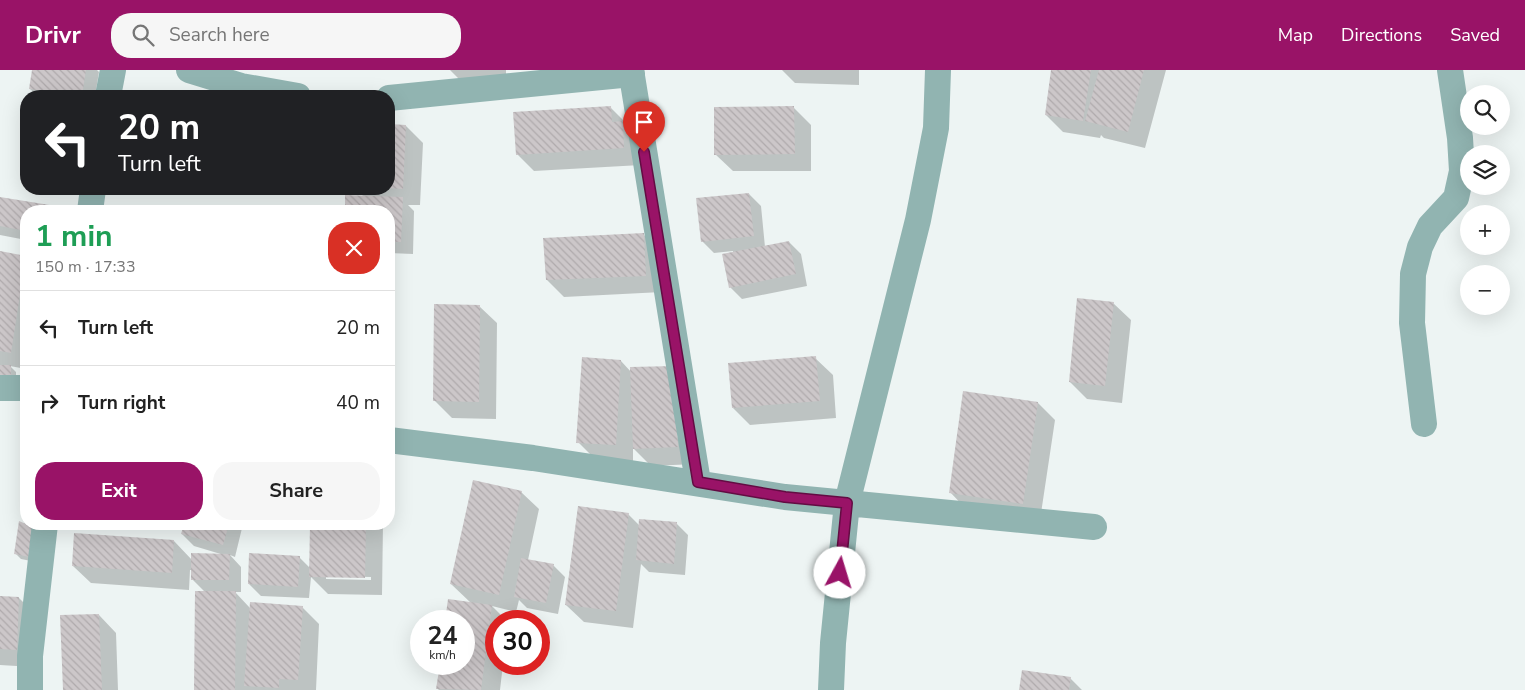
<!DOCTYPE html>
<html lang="en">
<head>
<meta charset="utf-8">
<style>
	body { margin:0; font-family:"Nunito Sans",sans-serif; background:#f6f6f6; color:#222; height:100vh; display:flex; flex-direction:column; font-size:19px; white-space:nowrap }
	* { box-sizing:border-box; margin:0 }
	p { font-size:16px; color:#767676 }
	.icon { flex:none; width:28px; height:28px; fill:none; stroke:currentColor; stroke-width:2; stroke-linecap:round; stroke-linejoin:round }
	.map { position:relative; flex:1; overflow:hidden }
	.sheet { position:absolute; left:20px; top:135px; width:375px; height:325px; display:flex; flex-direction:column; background:#fff; border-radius:20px; box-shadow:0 5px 20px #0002 }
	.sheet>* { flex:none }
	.guide { position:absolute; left:20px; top:20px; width:375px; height:105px; border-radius:20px; box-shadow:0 5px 20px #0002; background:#202124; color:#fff; overflow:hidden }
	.buttons { position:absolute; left:1460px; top:15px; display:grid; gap:10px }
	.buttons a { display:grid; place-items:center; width:50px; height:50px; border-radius:50%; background:#fff; box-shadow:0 5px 20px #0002; font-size:25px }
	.speed { position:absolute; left:410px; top:540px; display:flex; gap:10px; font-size:25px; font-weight:700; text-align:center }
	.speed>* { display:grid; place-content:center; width:65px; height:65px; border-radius:50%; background:#fff; box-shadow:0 5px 20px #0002; line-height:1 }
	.speed small { font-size:12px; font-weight:400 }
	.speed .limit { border:8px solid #d22; background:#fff; color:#111 }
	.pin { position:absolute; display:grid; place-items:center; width:42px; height:42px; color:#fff; margin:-51px -21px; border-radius:50% 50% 50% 0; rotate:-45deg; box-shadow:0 0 5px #0007 }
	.pin .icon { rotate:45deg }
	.me { position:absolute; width:55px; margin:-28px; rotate:6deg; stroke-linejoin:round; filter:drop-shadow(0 0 4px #0008) }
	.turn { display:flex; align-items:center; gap:18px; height:105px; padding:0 15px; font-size:22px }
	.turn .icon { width:65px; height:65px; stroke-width:2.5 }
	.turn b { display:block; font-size:35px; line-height:42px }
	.round { display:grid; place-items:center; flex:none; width:52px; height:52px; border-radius:20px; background:#f6f6f6 }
	.head { display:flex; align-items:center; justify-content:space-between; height:85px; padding:0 15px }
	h1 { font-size:30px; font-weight:700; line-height:38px; color:#1e9e55 }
	.primary-button { display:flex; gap:10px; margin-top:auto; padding:10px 15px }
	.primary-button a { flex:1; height:58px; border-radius:20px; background:#991367; color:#fff; font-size:20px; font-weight:700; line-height:58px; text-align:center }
	.primary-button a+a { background:#f6f6f6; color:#222 }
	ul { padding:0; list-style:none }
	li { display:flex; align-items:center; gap:15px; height:75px; padding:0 15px; border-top:1px solid #e0e0e0 }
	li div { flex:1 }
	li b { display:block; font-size:19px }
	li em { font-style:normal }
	header { display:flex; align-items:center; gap:30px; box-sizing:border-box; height:70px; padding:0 25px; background:#991367; color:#fff }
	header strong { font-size:24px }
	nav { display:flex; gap:28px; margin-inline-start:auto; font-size:18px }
	.search { width:350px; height:45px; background:#f6f6f6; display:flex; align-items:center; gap:12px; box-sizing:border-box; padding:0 18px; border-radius:20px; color:#767676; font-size:19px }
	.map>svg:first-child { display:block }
</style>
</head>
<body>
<header>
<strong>Drivr</strong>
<div class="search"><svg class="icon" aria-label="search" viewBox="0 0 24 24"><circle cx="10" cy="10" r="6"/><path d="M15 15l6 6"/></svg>Search here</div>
<nav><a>Map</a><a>Directions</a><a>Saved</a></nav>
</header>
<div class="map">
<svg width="1525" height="620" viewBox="0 0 1525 620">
	<defs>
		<pattern id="building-back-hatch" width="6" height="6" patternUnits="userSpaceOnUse" patternTransform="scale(1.25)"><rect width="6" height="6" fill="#ccc7c9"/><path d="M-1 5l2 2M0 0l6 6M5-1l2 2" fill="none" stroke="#afaaac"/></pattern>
	</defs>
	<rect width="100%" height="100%" fill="#edf4f3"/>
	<path fill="#0003" fill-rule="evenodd" d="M 33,0 L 97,0 L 99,2 L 95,26 L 38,26 L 30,19 Z
		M 450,0 L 506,0 L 506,8 L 460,10 Z
		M 782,0 L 859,0 L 859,15 L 795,13 Z
		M 1052,0 L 1166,0 L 1145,78 L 1104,68 L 1101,65 L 1100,68 L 1063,62 L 1046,45 Z
		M 610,37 L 628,55 L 641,95 L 534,101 L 517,84 Z
		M 794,38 L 811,55 L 811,101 L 733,101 L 715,84 Z
		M 389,55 L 406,56 L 423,73 L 420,135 L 408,135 L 414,141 L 413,184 L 389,183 L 389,141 L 346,141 L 346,126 L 364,127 L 356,119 L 389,119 Z
		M 749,124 L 761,136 L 765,177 L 789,172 L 801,184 L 807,216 L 742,229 L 730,217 L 733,181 L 714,183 L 702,171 Z
		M 0,128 L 68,139 L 69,141 L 26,141 L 26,170 L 0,165 Z
		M 643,164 L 661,182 L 662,222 L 564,227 L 547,210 Z
		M 0,183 L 26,187 L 26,299 L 10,296 L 16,302 L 16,310 L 0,296 L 2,295 L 0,295 Z
		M 1113,233 L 1131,250 L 1122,333 L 1087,329 L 1070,312 Z
		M 479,236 L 497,253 L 496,349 L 452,348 L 435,331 Z
		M 815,288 L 833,305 L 836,348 L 750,355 L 733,338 Z
		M 621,291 L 632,303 L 632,298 L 695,394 L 651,396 L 633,378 L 633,392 L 595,389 L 578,372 Z
		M 1038,333 L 1055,350 L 1040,450 L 967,440 L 950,422 Z
		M 521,422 L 539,439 L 528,490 L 553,495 L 565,507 L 558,544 L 527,538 L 519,530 L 516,542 L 492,536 L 507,551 L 496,551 L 496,594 L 503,594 L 500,620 L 439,620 L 438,619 L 441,594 L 464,594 L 464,551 L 447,551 L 450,530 L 471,533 L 451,514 Z
		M 628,444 L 640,456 L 676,453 L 688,465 L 685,505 L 649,502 L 641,494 L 633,558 L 584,552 L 566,535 Z
		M 20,453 L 35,455 L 36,492 L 21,489 L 15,483 Z
		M 185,454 L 243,454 L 235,487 L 230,485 L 241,497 L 241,522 L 235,522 L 250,538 L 302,537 L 319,554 L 316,620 L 195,620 L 205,522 L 192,509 L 192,500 L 190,500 L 189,520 L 91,513 L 73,496 L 174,471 L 192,490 L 224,485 L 194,476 L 182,464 Z
		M 312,454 L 383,454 L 382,525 L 328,524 L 311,507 L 309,528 L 261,526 L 249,514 L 299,487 L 311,499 ZM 326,506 L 371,507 L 371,510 L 326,509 Z
		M 0,527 L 19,528 L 36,545 L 33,597 L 0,595 Z
		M 99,545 L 116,563 L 118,620 L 64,620 Z
		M 1070,608 L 1082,620 L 1020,620 Z"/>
	<path fill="url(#building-back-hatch)" d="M 32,0 L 86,0 L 82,26 L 29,19 Z
		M 1051,0 L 1091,0 L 1083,51 L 1045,45 Z
		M 1099,0 L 1144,0 L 1128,62 L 1085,51 Z
		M 611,36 L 612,52 L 623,51 L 624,78 L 516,85 L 513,42 Z
		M 794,36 L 795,84 L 714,85 L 714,37 Z
		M 389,54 L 406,55 L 403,119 L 389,118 Z
		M 749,123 L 754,166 L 701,172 L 696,128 Z
		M 345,125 L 403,127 L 401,172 L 389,172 L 389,141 L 345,141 Z
		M 0,127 L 68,138 L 68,141 L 26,141 L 26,161 L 0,156 Z
		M 644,163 L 646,206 L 546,210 L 543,168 Z
		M 789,171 L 796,204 L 729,218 L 722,184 Z
		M 0,181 L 26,186 L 11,283 L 0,281 Z
		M 1077,228 L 1114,232 L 1105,316 L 1069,312 Z
		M 434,234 L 480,235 L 479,332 L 433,331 Z
		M 816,286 L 820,331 L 732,338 L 728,293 Z
		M 582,287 L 621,290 L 616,375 L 576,373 Z
		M 0,295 L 11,295 L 11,305 L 0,305 Z
		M 675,296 L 678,377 L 633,379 L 630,297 Z
		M 963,321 L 1038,332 L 1023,434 L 949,423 Z
		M 473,410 L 522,421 L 499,525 L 450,514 Z
		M 578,436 L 629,443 L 616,541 L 565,535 Z
		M 639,449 L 677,452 L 674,494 L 636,490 Z
		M 19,451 L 26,454 L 35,454 L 30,487 L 14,484 Z
		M 184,454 L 229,454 L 223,475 L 181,464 Z
		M 310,454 L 366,454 L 365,508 L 309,507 Z
		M 74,463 L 174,470 L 172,503 L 72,496 Z
		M 191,483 L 230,484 L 229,510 L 191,510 Z
		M 249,483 L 300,486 L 298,517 L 248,514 Z
		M 521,488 L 554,494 L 546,533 L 514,527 Z
		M 195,521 L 236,521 L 235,620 L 194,620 Z
		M 0,526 L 19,527 L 17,580 L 0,579 Z
		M 448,529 L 492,535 L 481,620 L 436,619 L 440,594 L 464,594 L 464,551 L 445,551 Z
		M 250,532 L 303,536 L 298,610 L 279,609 L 279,618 L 244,616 Z
		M 99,544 L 102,620 L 63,620 L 60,545 Z
		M 1022,600 L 1071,607 L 1069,620 L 1019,620 Z"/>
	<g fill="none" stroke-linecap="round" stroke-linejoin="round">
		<path stroke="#91b4b1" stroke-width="26" d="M 189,0 L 241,16 L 298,26
			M 631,0 L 698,412
			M 938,0 L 936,58 L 918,150 L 847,433 L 1094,457
			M 108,26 L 113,0
			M 389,28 L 632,4
			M 90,141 L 93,119
			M 0,318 L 26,318
			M 1424,354 L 1412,253 L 1413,204 L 1420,177 L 1430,156 L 1456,128 L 1462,101 L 1460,68 L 1450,0
			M 389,370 L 533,388 L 785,427 L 847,433 L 833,573 L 831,620
			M 30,620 L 30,586 L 45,454"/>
	</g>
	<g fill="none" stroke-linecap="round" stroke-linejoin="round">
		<g stroke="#630c43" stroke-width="12">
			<path id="route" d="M 644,82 L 698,412 L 785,427 L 847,433 L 840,503"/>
		</g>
		<use href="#route" stroke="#991367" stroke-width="9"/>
	</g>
</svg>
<div class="buttons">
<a><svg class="icon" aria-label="search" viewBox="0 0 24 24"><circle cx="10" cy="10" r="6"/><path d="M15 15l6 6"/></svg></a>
<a><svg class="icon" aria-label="layers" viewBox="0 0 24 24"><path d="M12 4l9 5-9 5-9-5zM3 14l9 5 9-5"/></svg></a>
<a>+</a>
<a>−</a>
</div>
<div class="speed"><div>24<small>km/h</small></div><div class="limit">30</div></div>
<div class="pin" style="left:644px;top:82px;background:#d93025"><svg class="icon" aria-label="arrive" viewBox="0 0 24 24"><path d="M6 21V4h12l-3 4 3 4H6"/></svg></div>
<svg class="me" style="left:840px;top:503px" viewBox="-20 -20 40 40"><circle r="19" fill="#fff"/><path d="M0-13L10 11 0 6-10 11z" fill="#991367"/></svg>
<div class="guide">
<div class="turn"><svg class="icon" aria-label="left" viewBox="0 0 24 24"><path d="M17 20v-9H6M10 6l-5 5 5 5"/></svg><div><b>20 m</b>Turn left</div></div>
</div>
<section class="sheet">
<div class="head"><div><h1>1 min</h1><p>150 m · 17:33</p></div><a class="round" style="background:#d93025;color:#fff"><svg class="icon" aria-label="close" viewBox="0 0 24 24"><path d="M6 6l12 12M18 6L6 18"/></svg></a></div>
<ul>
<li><svg class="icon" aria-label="left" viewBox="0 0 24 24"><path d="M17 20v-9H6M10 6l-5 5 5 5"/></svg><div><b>Turn left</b></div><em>20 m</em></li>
<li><svg class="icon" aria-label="right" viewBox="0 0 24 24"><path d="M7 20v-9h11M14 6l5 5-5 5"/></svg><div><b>Turn right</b></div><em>40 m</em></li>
</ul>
<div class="primary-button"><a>Exit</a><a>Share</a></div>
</section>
</div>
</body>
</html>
